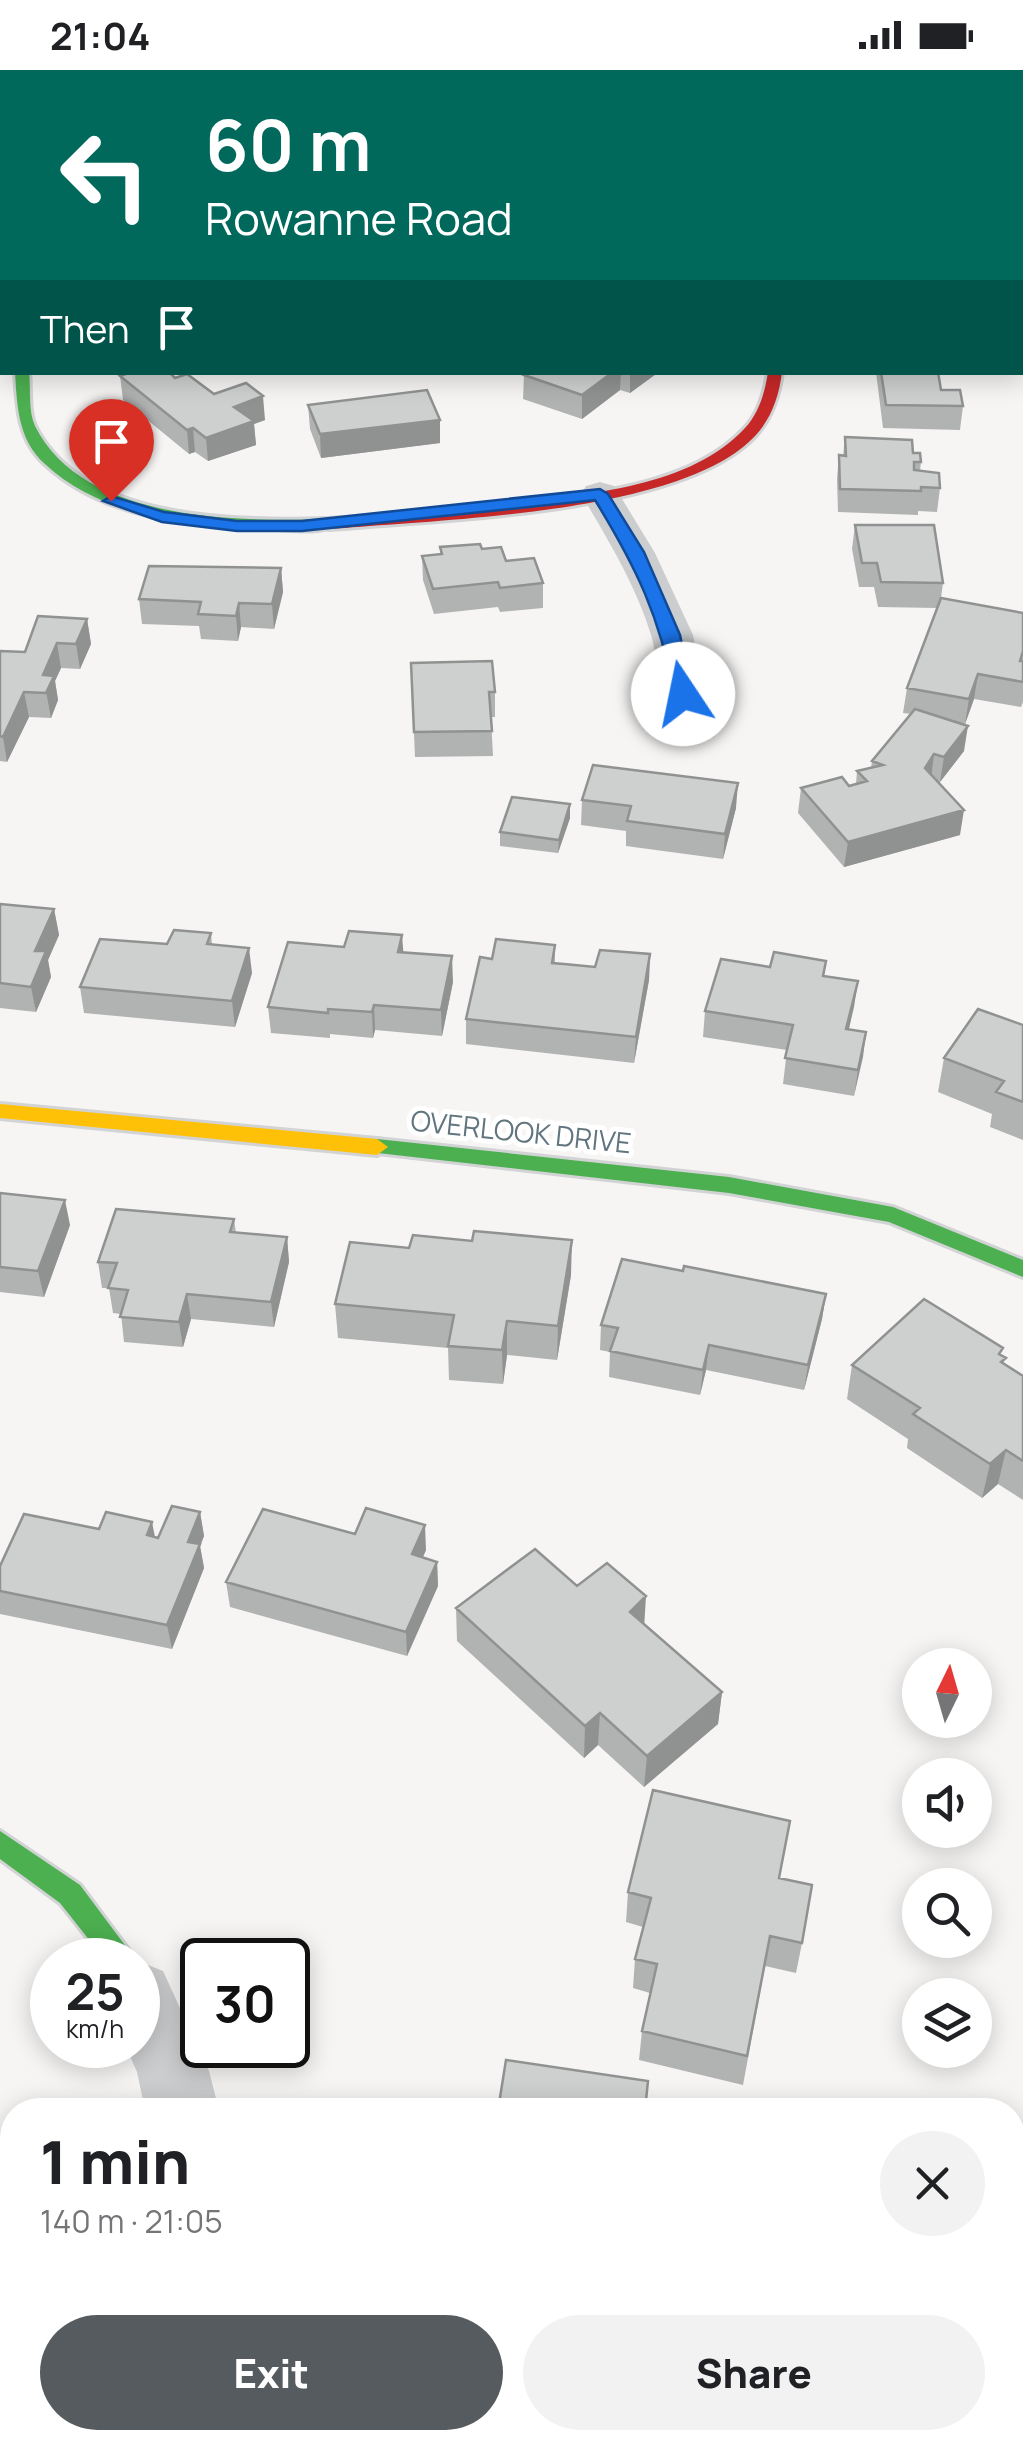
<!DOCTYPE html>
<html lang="en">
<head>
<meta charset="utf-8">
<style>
	body { margin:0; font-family:Manrope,sans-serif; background:#f2f2f2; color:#202124; height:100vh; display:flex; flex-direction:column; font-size:38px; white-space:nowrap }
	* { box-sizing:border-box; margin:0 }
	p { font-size:32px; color:#757577 }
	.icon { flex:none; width:55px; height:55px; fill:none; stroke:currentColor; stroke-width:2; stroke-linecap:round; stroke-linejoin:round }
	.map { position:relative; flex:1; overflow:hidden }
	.sheet { position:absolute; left:0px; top:2028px; width:1025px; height:352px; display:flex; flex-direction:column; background:#fff; border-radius:40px 40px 0 0; box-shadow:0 5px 25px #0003 }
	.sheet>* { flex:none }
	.top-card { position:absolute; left:0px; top:0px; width:1025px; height:305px; box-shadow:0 5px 25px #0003; background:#00695c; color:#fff; overflow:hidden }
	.needle { width:65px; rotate:5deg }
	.buttons { position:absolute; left:902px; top:1578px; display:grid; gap:20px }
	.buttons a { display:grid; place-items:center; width:90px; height:90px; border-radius:50%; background:#fff; box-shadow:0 5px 25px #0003; font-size:50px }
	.speed { position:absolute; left:30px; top:1868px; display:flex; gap:20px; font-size:50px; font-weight:700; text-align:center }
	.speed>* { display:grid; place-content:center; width:130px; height:130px; border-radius:50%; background:#fff; box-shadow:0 5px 25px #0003; line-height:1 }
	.speed small { font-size:25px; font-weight:400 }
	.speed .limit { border:5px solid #111; border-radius:15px; background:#fff; color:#111 }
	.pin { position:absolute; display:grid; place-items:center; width:85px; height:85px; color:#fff; margin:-102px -42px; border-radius:50% 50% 50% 0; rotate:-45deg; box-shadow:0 0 10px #0007 }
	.pin .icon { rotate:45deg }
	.me { position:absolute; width:110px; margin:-55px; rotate:349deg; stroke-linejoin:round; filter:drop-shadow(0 0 8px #0008) }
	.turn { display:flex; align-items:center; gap:35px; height:210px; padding:0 40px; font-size:45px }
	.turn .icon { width:130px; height:130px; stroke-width:2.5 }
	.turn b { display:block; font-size:70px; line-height:85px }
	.then { display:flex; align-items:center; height:95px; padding:0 40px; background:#0003; gap:20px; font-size:38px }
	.round { display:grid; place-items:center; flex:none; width:105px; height:105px; border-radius:52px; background:#f2f2f2 }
	.overview { display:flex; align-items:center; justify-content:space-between; height:170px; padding:0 40px }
	h1 { font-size:60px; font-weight:800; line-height:75px }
	.action { display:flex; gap:20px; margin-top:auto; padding:20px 40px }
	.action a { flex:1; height:115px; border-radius:60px; background:#555b5f; color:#fff; font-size:40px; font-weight:800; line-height:115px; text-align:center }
	.action a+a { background:#f2f2f2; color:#202124 }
	.status { display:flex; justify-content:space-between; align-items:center; height:70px; padding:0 50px; background:#fff; direction:ltr }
	.status svg { height:28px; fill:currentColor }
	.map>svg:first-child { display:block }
</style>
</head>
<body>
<div class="status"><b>21:04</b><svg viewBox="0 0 49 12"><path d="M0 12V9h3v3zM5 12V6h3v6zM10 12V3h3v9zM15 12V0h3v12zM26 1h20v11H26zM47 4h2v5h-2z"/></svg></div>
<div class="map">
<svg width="1023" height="2379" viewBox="0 0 1023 2379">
	<rect width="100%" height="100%" fill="#f6f5f4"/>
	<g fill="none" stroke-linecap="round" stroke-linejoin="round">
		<g stroke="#d2d3d4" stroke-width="6">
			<path id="fast" d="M 15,302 L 29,302 C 31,319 28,341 35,356 C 82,451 236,452 328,449 L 336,454 C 323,464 294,460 277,459 C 199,457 105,450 45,394 C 18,370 17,336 15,302 Z
				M 377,1069 L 729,1107 L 893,1137 L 1023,1190 L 1023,1207 L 889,1152 L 729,1123 L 369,1082 L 366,1077 Z
				M 0,1761 L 80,1815 L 136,1890 L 105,1890 L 60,1833 L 0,1789 Z"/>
		</g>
		<g stroke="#d2d3d4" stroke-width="6">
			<path id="slow" d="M 0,1034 L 377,1069 L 388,1077 L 377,1085 L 0,1048 Z"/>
		</g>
		<g stroke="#d2d3d4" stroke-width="6">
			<path id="jam" d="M 768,302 L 782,302 C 779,326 772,347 756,365 C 685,443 449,449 345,458 L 328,459 L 320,454 L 328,449 C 376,446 424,440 472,436 C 556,427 684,425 745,358 C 759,343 765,322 768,302 Z"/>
		</g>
		<path fill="#cccdce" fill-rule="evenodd" d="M 779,0 L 809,0 L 809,2 L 780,2 Z
			M 0,15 L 2,15 L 2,33 L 0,33 Z
			M 600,412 L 614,416 L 619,424 L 655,483 L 693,565 L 704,624 L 698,633 L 683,637 L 668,633 C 654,614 658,587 651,565 C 636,515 607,468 581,424 L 586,416 Z
			M 138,1891 L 163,1901 L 209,2001 L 219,2040 L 145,2040 L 137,2002 L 125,1975 L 138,1975 Z
			M 155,2368 L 235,2368 L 233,2379 L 153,2379 Z"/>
		<use href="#fast" fill="#4caf50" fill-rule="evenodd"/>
		<use href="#slow" fill="#ffc107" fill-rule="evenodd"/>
		<use href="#jam" fill="#c62828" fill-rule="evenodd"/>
	</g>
	<path fill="#b1b3b3" d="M 886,0 L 954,0 L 954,2 L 886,2 Z
		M 0,43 L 2,43 L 2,124 L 0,124 Z
		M 528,302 L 656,302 L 656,304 L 630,323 L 620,320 L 582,349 L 523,329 L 524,305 Z
		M 876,302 L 938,302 L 941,320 L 963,336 L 960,360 L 883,358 Z
		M 120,306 L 175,308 L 214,324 L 265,350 L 254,354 L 256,375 L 208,391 L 195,382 L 189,384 L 123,330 Z
		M 308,335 L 440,373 L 321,388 L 310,359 Z
		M 845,367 L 913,383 L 921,392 L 920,401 L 940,418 L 937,442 L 918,441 L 918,445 L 838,442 L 837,409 L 839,385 L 843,386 Z
		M 855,455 L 943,513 L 941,528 L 1023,543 L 1023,632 L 1021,637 L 974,629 L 965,654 L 957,652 L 964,681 L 940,712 L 938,712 L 960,765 L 844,797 L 798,743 L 801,718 L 849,716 L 856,714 L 857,701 L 871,698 L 872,691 L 911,644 L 903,643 L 907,618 L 937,538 L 878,537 L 874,517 L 859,517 L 852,479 Z
		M 440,477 L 482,479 L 506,491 L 543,513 L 543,538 L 500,542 L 498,537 L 434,544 L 423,510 L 422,486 L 440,484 Z
		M 281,498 L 283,522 L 274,559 L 241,557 L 238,571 L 201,569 L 199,556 L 142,554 L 139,529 Z
		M 87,549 L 91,574 L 80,599 L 61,598 L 55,611 L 58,630 L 51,648 L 29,647 L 7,692 L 0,691 L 0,581 L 25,582 Z
		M 411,593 L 495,622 L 495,647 L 491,647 L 493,686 L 415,687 Z
		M 582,730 L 736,738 L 723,789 L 626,776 L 626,761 L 581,755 Z
		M 570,748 L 558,783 L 500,776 L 500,762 Z
		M 0,834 L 54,839 L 59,865 L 48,890 L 51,907 L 36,942 L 0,938 Z
		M 211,863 L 212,874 L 252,903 L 235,957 L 84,943 L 80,917 L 167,874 Z
		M 555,875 L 555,893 L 595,897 L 650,884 L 649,910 L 634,993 L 466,974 L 466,949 L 492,889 Z
		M 403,883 L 453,912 L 442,966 L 375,960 L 373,968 L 330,964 L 330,968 L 271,963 L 268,937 Z
		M 824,906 L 858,911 L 849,959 L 866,962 L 854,1026 L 783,1014 L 787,980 L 703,967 L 705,941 Z
		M 1023,955 L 1023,1070 L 990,1057 L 992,1044 L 938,1022 L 944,988 Z
		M 0,1123 L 70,1155 L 44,1227 L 0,1222 Z
		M 234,1149 L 236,1163 L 287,1167 L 289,1192 L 274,1257 L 191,1249 L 183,1277 L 124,1272 L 121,1244 L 113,1243 L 109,1218 L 102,1218 L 98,1192 Z
		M 683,1201 L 826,1224 L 822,1249 L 804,1320 L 706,1300 L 700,1325 L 609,1307 L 610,1282 L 600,1280 L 601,1255 Z
		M 571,1205 L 557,1290 L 507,1285 L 503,1314 L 449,1310 L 448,1278 L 338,1268 L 335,1234 Z
		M 1001,1285 L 1005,1294 L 1023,1306 L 1023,1430 L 998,1414 L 982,1428 L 907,1378 L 908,1369 L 847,1329 L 852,1295 Z
		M 200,1442 L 204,1466 L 200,1476 L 204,1498 L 172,1579 L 0,1544 L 0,1496 L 99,1459 L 158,1468 Z
		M 355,1464 L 426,1480 L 423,1487 L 437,1492 L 438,1516 L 407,1586 L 230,1537 L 226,1512 Z
		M 577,1516 L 644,1555 L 722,1622 L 718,1654 L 644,1717 L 598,1675 L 584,1688 L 457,1571 L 456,1538 Z
		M 780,1808 L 802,1873 L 796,1903 L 765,1896 L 743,2015 L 639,1990 L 642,1961 L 650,1923 L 633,1918 L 635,1889 L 643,1857 L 626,1852 L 628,1822 Z"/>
	<path fill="#909292" d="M 613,302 L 621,302 L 620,320 L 582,349 L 582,325 Z
		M 630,302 L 656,302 L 656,304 L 630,323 Z
		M 263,326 L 265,350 L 254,354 L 256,375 L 208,391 L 206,368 L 234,337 Z
		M 440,350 L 440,373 L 321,388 L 320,364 Z
		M 193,358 L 195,382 L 189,384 L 187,360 Z
		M 281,498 L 283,522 L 274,559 L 272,534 Z
		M 239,533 L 241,557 L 238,571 L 236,546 Z
		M 87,549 L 91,574 L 80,599 L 76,574 Z
		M 57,573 L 61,598 L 55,611 L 58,630 L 51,648 L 43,605 Z
		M 978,604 L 974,629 L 965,654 L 969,629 Z
		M 24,622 L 29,647 L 7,692 L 3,667 Z
		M 968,656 L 964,681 L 940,712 L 944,687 Z
		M 934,684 L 931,709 L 925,698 Z
		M 738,713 L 736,738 L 723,789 L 725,764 Z
		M 570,734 L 570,748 L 558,783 L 559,770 Z
		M 964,740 L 960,765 L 844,797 L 848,772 Z
		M 54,839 L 59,865 L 48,890 L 51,907 L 36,942 L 31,917 L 35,881 Z
		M 402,865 L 404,890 L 398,882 Z
		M 249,878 L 252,903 L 235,957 L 232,931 Z
		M 650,884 L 649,910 L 634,993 L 636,967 Z
		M 452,886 L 453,912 L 442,966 L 441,940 Z
		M 858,911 L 854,937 L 843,984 L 846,959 Z
		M 374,935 L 375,960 L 373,968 L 372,942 Z
		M 866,962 L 863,987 L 854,1026 L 858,1000 Z
		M 65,1130 L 70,1155 L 44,1227 L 38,1201 Z
		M 287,1167 L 289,1192 L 274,1257 L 271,1232 Z
		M 572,1170 L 571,1205 L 557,1290 L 558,1256 Z
		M 187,1224 L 191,1249 L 183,1277 L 179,1252 Z
		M 826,1224 L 822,1249 L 804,1320 L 808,1295 Z
		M 507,1251 L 507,1285 L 503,1314 L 502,1280 Z
		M 709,1275 L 706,1300 L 700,1325 L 703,1300 Z
		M 1006,1380 L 998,1414 L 982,1428 L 990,1394 Z
		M 200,1442 L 204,1466 L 200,1476 L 204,1498 L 172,1579 L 167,1555 L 188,1472 Z
		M 152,1452 L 157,1477 L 147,1465 Z
		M 425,1455 L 426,1480 L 413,1509 L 412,1484 Z
		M 437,1492 L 438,1516 L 407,1586 L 406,1562 Z
		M 646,1526 L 644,1559 L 630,1542 Z
		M 722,1622 L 718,1654 L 644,1717 L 647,1686 Z
		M 600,1643 L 598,1675 L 584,1688 L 585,1656 Z"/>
	<path fill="#ced0d0" stroke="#909292" stroke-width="2.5" d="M 299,0 L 376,0 L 375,2 L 297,2 Z
		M 888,0 L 939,0 L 939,2 L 888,1 Z
		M 0,43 L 2,43 L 2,66 L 0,65 Z
		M 0,86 L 2,86 L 2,102 L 0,102 Z
		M 131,302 L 169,302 L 175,308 L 187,304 L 214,324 L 246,313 L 263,326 L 234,337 L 254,351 L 206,368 L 193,358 L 187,360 L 120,306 Z
		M 528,302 L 613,302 L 582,325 L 524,305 Z
		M 881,302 L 938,302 L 941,320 L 960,320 L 963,336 L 886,335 Z
		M 427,320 L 440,350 L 320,364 L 308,335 Z
		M 845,367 L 912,370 L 913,383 L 920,383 L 921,392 L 914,392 L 914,400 L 939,403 L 940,418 L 921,417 L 921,421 L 840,419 L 839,385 L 846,386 Z
		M 855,455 L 934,455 L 943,513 L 881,512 L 877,493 L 862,493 Z
		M 480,474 L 482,479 L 501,477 L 506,491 L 534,488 L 543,513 L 500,518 L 498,512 L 433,519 L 422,486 L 442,484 L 440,477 Z
		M 149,496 L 281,498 L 272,534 L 239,533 L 236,546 L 198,544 L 201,532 L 139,529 Z
		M 941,528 L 1023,543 L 1023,581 L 1020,591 L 1023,591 L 1023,612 L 978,604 L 969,629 L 907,618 Z
		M 38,546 L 87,549 L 76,574 L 57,573 L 43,605 L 54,606 L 46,623 L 24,622 L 3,667 L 0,666 L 0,581 L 25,582 Z
		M 492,591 L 495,622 L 489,622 L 492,661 L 414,662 L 411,593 Z
		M 915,639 L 968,656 L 944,687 L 934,684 L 925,698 L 964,740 L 848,772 L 801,718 L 842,707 L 849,716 L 867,711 L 857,701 L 883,695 L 872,691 Z
		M 593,695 L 738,713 L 725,764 L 627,751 L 631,736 L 582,730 Z
		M 512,727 L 570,734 L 559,770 L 500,762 Z
		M 0,834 L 54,839 L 35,881 L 46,881 L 31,917 L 0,913 Z
		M 174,860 L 211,863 L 207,874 L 249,878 L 232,931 L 80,917 L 100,869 L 167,874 Z
		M 349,861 L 402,865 L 398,882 L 452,886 L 441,940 L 374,935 L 372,942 L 328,939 L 328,943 L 268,937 L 288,872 L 344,877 Z
		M 496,869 L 555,875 L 552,893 L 564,894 L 595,897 L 600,880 L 650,884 L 636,967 L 466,949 L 480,887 L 492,889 Z
		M 774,882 L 826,891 L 823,906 L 858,911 L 846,959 L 866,962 L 858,1000 L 785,988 L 793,955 L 705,941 L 721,889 L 770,897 Z
		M 978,939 L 1023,955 L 1023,1032 L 996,1022 L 1004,1011 L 944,988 Z
		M 0,1123 L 65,1130 L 38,1201 L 0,1197 Z
		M 116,1139 L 234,1149 L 230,1162 L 287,1167 L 271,1232 L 187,1224 L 179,1252 L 120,1247 L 128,1220 L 108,1218 L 117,1193 L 98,1192 Z
		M 474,1161 L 572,1170 L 558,1256 L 507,1251 L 502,1280 L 448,1276 L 454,1245 L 335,1234 L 350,1172 L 409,1178 L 413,1165 L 472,1171 Z
		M 622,1189 L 683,1201 L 684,1196 L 826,1224 L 808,1295 L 709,1275 L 703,1300 L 610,1281 L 618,1258 L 601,1255 Z
		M 924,1229 L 1003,1278 L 999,1284 L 1006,1288 L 1001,1292 L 1023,1306 L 1023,1391 L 1006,1380 L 990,1394 L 913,1344 L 920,1338 L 852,1295 Z
		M 172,1436 L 200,1442 L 188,1472 L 200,1474 L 167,1555 L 0,1521 L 0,1496 L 24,1444 L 99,1459 L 106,1442 L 152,1452 L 147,1465 L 158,1468 Z
		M 366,1438 L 425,1455 L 412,1484 L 437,1492 L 406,1562 L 226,1512 L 263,1439 L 355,1464 Z
		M 535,1479 L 577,1516 L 607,1493 L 646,1526 L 630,1542 L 722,1622 L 647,1686 L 600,1643 L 585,1656 L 456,1538 Z
		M 653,1720 L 790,1751 L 779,1808 L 812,1815 L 802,1873 L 770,1866 L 747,1986 L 642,1961 L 657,1894 L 635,1889 L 651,1828 L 628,1822 Z
		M 506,1990 L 648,2011 L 645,2040 L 498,2040 Z
		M 424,2368 L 604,2368 L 603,2379 L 421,2379 Z"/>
	<path fill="#1a73e8" stroke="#114b97" stroke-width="2.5" d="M 600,419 L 608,424 L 644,482 L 680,565 L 692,624 L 689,628 L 683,630 L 674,624 C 660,546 636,497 595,430 L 302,461 L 237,461 L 162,452 L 103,431 L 111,426 L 164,442 L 237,451 L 302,451 Z"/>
	<g text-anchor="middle" stroke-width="10" stroke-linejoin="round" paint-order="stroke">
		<g font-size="28" fill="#61757f" stroke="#fff">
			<text transform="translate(521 1062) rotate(6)" y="10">OVERLOOK DRIVE</text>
		</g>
	</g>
</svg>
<div class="buttons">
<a><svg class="needle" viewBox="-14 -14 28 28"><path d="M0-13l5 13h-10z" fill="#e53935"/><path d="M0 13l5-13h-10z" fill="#757577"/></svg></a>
<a><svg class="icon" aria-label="sound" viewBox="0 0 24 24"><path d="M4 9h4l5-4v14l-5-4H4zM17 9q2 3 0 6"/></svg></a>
<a><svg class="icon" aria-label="search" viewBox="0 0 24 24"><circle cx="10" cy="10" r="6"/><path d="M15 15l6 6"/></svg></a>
<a><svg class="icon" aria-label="layers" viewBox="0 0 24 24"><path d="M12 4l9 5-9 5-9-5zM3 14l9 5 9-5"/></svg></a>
</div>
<div class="speed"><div>25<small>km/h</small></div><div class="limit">30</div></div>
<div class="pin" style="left:111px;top:431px;background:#d93025"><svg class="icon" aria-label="arrive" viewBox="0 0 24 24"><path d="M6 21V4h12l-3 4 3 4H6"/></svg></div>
<svg class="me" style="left:683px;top:624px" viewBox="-20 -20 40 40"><circle r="19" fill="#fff"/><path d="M0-13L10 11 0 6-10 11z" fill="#1a73e8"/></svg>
<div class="top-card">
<div class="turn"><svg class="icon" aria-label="left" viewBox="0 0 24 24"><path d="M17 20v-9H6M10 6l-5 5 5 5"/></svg><div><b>60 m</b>Rowanne Road</div></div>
<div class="then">Then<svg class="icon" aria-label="arrive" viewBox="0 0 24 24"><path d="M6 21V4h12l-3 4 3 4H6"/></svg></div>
</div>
<section class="sheet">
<div class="overview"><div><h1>1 min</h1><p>140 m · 21:05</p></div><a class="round"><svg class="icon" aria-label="close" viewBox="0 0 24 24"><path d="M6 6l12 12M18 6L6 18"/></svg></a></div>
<div class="action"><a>Exit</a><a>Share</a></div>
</section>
</div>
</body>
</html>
